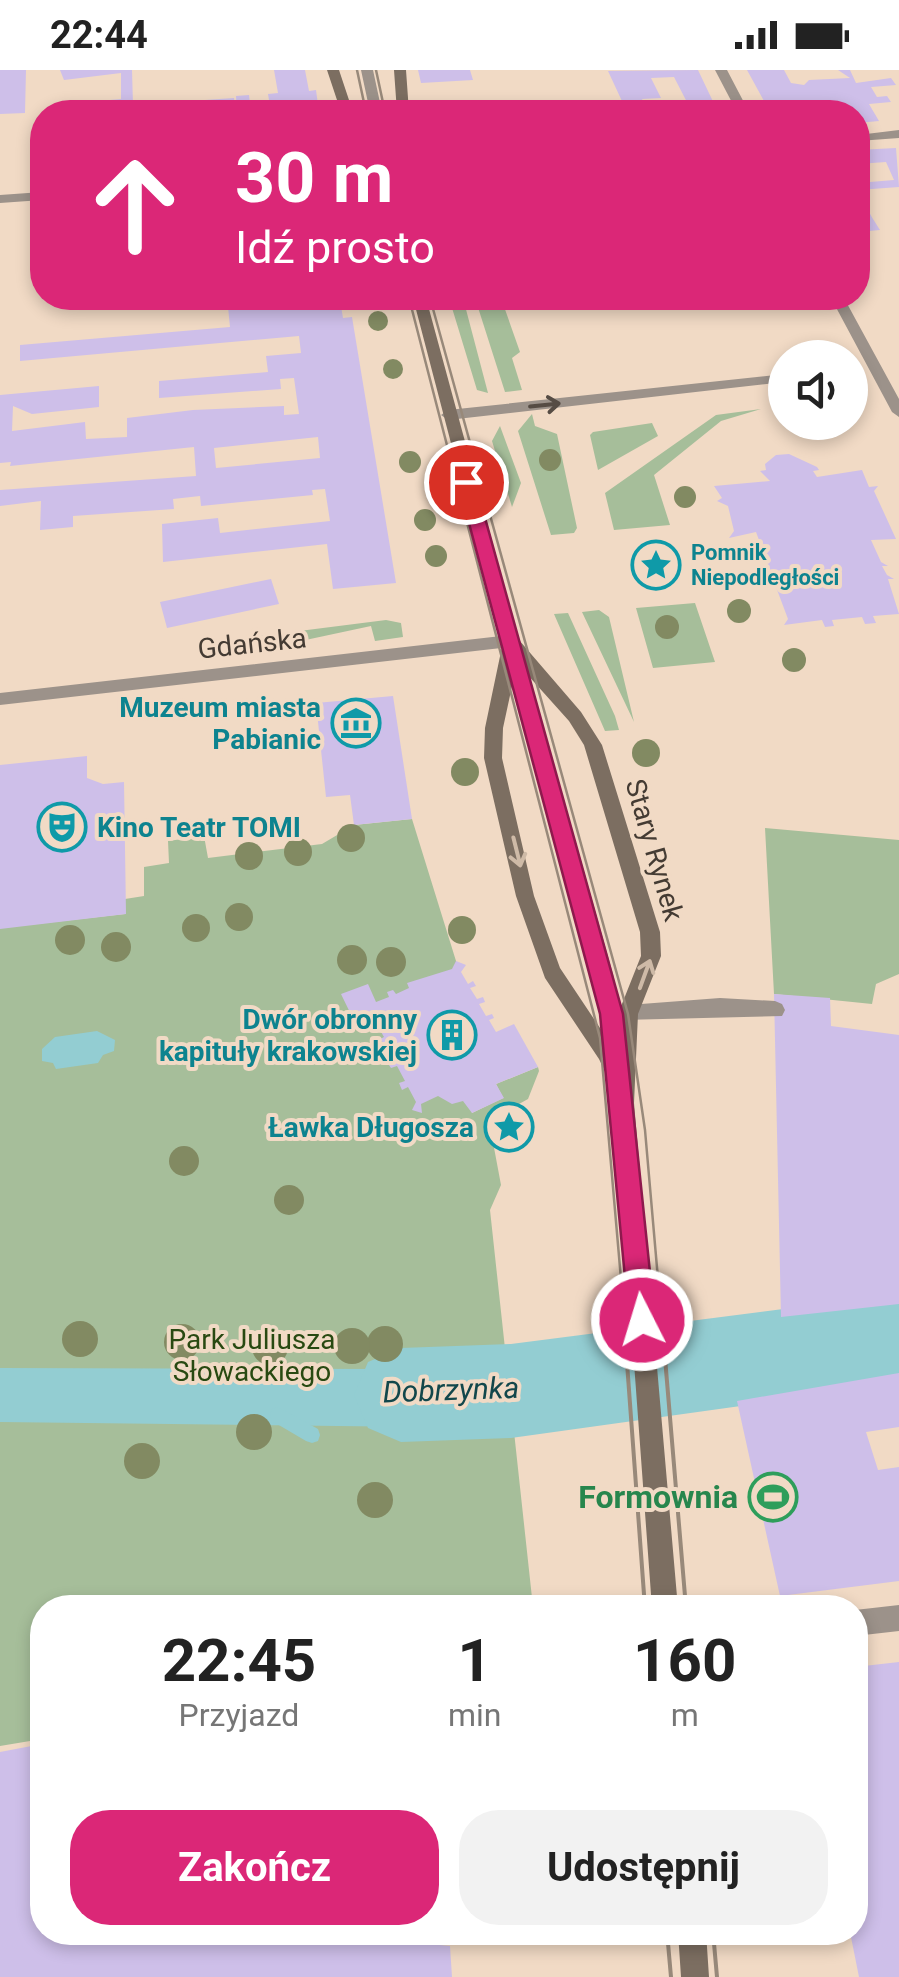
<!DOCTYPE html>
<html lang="pl">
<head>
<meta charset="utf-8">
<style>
	body { margin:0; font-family:Roboto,sans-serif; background:#f2f2f2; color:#222; height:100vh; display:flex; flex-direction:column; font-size:38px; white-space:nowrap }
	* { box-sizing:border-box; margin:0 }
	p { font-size:32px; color:#767676 }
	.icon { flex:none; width:55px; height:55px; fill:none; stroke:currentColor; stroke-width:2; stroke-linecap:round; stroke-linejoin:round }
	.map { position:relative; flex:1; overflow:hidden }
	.panel { position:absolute; left:30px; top:1525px; width:838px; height:350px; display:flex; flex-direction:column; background:#fff; border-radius:40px; box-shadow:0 5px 15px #0003 }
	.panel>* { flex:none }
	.top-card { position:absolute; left:30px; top:30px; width:840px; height:210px; border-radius:40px; box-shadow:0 5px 15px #0003; background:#db2777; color:#fff; overflow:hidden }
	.buttons { position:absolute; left:768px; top:270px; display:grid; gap:20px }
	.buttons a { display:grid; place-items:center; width:100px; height:100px; border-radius:50%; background:#fff; box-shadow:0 5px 15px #0003; font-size:50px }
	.pin { position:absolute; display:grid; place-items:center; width:85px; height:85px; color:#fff; margin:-42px; border:5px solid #fff; border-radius:50%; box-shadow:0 2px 10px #0007 }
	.me { position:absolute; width:110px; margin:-55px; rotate:355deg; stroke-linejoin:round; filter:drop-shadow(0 0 8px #0008) }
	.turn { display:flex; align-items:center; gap:35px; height:210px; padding:0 40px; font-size:45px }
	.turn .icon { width:130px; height:130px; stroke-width:2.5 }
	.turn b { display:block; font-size:70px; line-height:85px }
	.eta { display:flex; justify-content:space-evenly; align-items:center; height:170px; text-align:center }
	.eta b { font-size:60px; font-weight:700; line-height:70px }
	.cta { display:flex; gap:20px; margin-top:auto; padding:20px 40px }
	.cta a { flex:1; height:115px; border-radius:40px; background:#db2777; color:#fff; font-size:40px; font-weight:700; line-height:115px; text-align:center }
	.cta a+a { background:#f2f2f2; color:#222 }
	.status { display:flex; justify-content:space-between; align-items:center; height:70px; padding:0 50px; background:#fff; direction:ltr }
	.status svg { height:28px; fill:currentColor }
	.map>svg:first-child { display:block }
</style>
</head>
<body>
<div class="status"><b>22:44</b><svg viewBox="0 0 49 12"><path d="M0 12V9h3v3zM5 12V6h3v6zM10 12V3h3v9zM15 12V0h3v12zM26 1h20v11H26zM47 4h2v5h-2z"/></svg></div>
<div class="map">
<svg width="899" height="1907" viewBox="0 0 899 1907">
	<rect width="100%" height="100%" fill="#f1dac5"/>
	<path fill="#a6be9a" d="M 449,228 L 463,228 L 488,323 L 477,320 Z
		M 475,228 L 501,228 L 520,282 L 512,288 L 522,320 L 505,322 Z
		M 761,339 L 721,351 L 654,405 L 670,455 L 614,460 L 605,423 L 716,345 Z
		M 532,344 L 535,356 L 557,364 L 577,458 L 574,463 L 551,465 L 518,361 Z
		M 652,353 L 658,366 L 598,400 L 590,365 L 593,362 Z
		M 500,356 L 521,413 L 512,437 L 492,371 Z
		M 695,533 L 715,592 L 653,598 L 636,538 Z
		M 599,540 L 609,547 L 634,652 L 582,542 Z
		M 568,543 L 615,646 L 619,660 L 605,661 L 554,544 Z
		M 386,550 L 401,553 L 403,567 L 375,571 L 371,556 L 254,581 L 252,567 Z
		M 412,749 L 456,891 L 472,1043 L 503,1028 L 496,1014 L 538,997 L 539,1001 L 528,1029 L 510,1039 L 492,1067 L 501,1115 L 490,1140 L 533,1537 L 42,1538 L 42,1669 L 0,1676 L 0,858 L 125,844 L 125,829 L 144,826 L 144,797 L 169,793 L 168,771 L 204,766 L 208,788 L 322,774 L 354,755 Z
		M 765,758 L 899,770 L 899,904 L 876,914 L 872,934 L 774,924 Z"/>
	<path fill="#93cdd2" d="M 97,961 L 115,970 L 114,981 L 103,985 L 98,993 L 56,999 L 53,993 L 42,991 L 42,979 L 55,967 Z
		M 899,1254 L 899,1285 L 762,1303 L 754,1272 Z
		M 506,1279 L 514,1355 C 485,1361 443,1344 422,1357 L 0,1352 L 0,1298 L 397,1299 Z"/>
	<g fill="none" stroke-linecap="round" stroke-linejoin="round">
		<path fill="#93cdd2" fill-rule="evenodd" d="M 278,1337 L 318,1359 L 320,1365 L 318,1371 L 312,1373 L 306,1371 L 272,1351 L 270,1345 L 272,1339 Z"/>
		<path fill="#93cdd2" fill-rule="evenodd" d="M 899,1224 L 899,1314 L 511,1368 L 401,1372 L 368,1358 L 354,1325 L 368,1292 L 401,1278 L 511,1274 Z"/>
	</g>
	<path fill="#cebfe9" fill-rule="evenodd" d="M 0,0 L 26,0 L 25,43 L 0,44 Z
		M 60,0 L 132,0 L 133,35 L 234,28 L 236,42 L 200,38 L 110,42 L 109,37 L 66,40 L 66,34 L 121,29 L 121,3 L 64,10 Z
		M 274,0 L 305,0 L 309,21 L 316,20 L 319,42 L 271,42 L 268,24 L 278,23 Z
		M 418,0 L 470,0 L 473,10 L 421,13 Z
		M 698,0 L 718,42 L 690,38 L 674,7 L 651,8 L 661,28 L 642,29 L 648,42 L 627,42 L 608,1 Z
		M 747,0 L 784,0 L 791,13 L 804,15 L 809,10 L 850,8 L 838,0 L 850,0 L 856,13 L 891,8 L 896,15 L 871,17 L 877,27 L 887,26 L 891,32 L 869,34 L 879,51 L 858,53 L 858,42 L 770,42 Z
		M 249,25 L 251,42 L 237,42 L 236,26 Z
		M 896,78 L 899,117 L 858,120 L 858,113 L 894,110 L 886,92 L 858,94 L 858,80 Z
		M 858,123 L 873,149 L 880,160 L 858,162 Z
		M 340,230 L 343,248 L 352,247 L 396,513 L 333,519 L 327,474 L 163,492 L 162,454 L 218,448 L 220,463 L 330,451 L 325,419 L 312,420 L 313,425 L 201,436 L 200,426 L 173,429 L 174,439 L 73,446 L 73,457 L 40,460 L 41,431 L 0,436 L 0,420 L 196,406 L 194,377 L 10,396 L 11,392 L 0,393 L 0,325 L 99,316 L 99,337 L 32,344 L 13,336 L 12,361 L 85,352 L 86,369 L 127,367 L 127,348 L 193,340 L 284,336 L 284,345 L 299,344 L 294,308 L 280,309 L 281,319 L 159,328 L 159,311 L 268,302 L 266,286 L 301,283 L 299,266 L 20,291 L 20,275 L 230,257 L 228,237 ZM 318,367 L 320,388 L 216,398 L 214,378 Z
		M 789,384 L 817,397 L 819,400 L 813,401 L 817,407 L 862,400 L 869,417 L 878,416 L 874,421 L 896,469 L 871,470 L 881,492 L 888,496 L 882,496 L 887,505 L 894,509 L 888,509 L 899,544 L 873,546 L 876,553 L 865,554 L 862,547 L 832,550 L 834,556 L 825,557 L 822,550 L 784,555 L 788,549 L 776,517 L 764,518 L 775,513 L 766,490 L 759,486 L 765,486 L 756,462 L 729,468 L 734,461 L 728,436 L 717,431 L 722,428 L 714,416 L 770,411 L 760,401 L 766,400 L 765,394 L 776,385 Z
		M 271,509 L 279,534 L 167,558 L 160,532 Z
		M 393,626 L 412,749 L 354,755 L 350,725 L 326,727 L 316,633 Z
		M 87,686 L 87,708 L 103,714 L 124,712 L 126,844 L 0,859 L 0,695 Z
		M 456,891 L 466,895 L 461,902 L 468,914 L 473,911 L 476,916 L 470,918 L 477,929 L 483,927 L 485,932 L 479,934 L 486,946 L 492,944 L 494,948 L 489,950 L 496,962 L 514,954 L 538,997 L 496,1014 L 504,1028 L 472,1043 L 463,1031 L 452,1034 L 438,1026 L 421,1034 L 422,1043 L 412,1040 L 416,1032 L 408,1017 L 402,1020 L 399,1013 L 405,1011 L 397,996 L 391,998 L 387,992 L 394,989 L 385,973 L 378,970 L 384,967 L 376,953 L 359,961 L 341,924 L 368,914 L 376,932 L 389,927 L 387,922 L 393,920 L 396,924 L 409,918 L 407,913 L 452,899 Z
		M 774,924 L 830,928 L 831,956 L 899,965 L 899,1234 L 781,1247 Z
		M 899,1303 L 899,1357 L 866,1362 L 878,1400 L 899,1397 L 899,1511 L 780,1526 L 737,1331 Z
		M 899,1592 L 899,1907 L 859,1907 L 850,1862 L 855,1862 L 855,1597 Z
		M 42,1674 L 42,1862 L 301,1862 L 450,1876 L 452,1907 L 0,1907 L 0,1682 Z"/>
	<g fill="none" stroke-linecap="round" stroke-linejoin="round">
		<path fill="#9c928a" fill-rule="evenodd" d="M 361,0 L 373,0 L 382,42 L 370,42 Z
			M 511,565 L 519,571 L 613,904 L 620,941 L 628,935 L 720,928 L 775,931 L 782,934 L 785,940 L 782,946 L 622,950 L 630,996 L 627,1002 L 620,1005 L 613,1002 L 593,904 L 503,571 Z"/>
		<path fill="#9c928a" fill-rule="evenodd" d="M 715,0 L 727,0 L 749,42 L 737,42 Z
			M 899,60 L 899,68 L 858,71 L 858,65 Z
			M 42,122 L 42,130 L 0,133 L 0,125 Z
			M 831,228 L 844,228 L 899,329 L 899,347 L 892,342 Z
			M 785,304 L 785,312 L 448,350 L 441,345 L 448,340 Z
			M 511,565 L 519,571 L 511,577 L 0,635 L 0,623 Z
			M 899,1535 L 899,1561 L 855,1566 L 855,1540 Z"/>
		<path fill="#7c6e61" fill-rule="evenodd" d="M 327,0 L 339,0 L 353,42 L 341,42 Z
			M 394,0 L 406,0 L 409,42 L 397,42 Z
			M 413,228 L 426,228 L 519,570 L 581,642 L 602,675 L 660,862 L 661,886 L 638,944 L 634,1033 L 678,1538 L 652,1538 L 614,1020 L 599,989 L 545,908 L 516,826 L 484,688 L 485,658 L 503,572 ZM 517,593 L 569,651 L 584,675 L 640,862 L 641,886 L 618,944 L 616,982 L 560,898 L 534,826 L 502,688 L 503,658 Z
			M 678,1862 L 706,1862 L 709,1907 L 681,1907 Z"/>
		<path stroke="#98897a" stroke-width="2.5" d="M 357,0 L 366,42
			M 376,0 L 385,42
			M 409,228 L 600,968 L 625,1255
			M 430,228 L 628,944 L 645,1060 L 662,1255"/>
		<path stroke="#98897a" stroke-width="4" d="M 624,1252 L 645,1538
			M 662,1252 L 686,1538
			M 667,1862 L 671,1907
			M 713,1862 L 717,1907"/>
	</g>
	<g fill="#828a62">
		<circle cx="378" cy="251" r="10"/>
		<circle cx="393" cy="299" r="10"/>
		<circle cx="550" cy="390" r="11"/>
		<circle cx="410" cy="392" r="11"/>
		<circle cx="685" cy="427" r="11"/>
		<circle cx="425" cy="450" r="11"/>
		<circle cx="436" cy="486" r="11"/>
		<circle cx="739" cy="541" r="12"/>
		<circle cx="667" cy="557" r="12"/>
		<circle cx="794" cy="590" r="12"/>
		<circle cx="646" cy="683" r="14"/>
		<circle cx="465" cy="702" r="14"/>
		<circle cx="351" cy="768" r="14"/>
		<circle cx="298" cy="782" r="14"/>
		<circle cx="249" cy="786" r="14"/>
		<circle cx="239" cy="847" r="14"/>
		<circle cx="196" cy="858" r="14"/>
		<circle cx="462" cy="860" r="14"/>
		<circle cx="70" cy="870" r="15"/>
		<circle cx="116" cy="877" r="15"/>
		<circle cx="352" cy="890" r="15"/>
		<circle cx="391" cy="892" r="15"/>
		<circle cx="184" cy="1091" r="15"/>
		<circle cx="289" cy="1130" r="15"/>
		<circle cx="80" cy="1269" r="18"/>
		<circle cx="182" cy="1272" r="18"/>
		<circle cx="385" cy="1274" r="18"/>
		<circle cx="352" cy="1276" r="18"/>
		<circle cx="270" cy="1277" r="18"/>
		<circle cx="254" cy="1362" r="18"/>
		<circle cx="142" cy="1391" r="18"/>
		<circle cx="375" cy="1430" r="18"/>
	</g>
	<defs><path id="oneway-shaft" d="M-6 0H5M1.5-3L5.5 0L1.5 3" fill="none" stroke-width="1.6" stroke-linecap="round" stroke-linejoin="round" transform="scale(2.5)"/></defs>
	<use stroke="#564c44" href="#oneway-shaft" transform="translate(545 335) rotate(-6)"/>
	<g stroke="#cebaa7">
		<use href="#oneway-shaft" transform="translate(517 782) rotate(76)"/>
		<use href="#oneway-shaft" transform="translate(645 904) rotate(-70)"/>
	</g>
	<path fill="#db2777" stroke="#8e194d" stroke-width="2.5" d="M 466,407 L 475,412 L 623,944 L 655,1250 L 651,1258 L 642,1262 L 633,1258 L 629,1250 L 600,944 L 458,412 Z"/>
	<defs>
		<g id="sight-ring" transform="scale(2.5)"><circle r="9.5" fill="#f1dac5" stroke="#0f9aa8" stroke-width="1.5"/><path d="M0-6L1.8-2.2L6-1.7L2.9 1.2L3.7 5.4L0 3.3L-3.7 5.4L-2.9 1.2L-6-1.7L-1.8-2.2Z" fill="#0f9aa8"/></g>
		<g id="museum-ring" transform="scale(2.5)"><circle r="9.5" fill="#f1dac5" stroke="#0f9aa8" stroke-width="1.5"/><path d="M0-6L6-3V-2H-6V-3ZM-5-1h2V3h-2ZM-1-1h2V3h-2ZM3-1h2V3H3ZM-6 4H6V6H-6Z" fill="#0f9aa8"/></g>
		<g id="theatre-ring" transform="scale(2.5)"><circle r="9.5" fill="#f1dac5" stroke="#0f9aa8" stroke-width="1.5"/><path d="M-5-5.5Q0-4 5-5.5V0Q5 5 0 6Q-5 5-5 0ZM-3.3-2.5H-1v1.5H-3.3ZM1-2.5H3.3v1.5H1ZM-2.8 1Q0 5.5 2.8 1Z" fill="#0f9aa8"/></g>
		<g id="building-ring" transform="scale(2.5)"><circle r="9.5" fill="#f1dac5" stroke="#0f9aa8" stroke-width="1.5"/><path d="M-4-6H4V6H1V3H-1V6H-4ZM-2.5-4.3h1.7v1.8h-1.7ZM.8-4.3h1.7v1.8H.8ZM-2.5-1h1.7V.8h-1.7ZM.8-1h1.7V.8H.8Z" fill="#0f9aa8"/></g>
		<g id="stadium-ring" transform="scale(2.5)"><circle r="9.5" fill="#f1dac5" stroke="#2e9e5b" stroke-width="1.5"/><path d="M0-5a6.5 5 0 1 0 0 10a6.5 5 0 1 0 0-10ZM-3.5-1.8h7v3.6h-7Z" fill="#2e9e5b"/></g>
	</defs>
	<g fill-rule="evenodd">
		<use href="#sight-ring" x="656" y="495"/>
		<use href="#museum-ring" x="356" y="653"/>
		<use href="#theatre-ring" x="62" y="757"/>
		<use href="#building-ring" x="452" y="965"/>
		<use href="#sight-ring" x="509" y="1057"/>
		<use href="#stadium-ring" x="773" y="1427"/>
	</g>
	<g text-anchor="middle" stroke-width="8" stroke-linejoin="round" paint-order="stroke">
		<g font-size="22" font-weight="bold" fill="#0d838f" stroke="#f1dac5" text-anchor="start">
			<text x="691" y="490">Pomnik<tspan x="691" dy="25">Niepodległości</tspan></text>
		</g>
		<g font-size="28" fill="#443b33" stroke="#f1dac5">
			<text transform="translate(252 573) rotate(-6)" y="10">Gdańska</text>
			<text transform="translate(655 780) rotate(74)" y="10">Stary Rynek</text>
		</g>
		<g font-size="28" font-weight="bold" fill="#0d838f" stroke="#f1dac5" text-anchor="end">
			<text x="321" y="647">Muzeum miasta<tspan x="321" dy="32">Pabianic</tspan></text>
			<text x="97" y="767" text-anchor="start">Kino Teatr TOMI</text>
			<text x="417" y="959">Dwór obronny<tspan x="417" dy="32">kapituły krakowskiej</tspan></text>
			<text x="474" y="1067">Ławka Długosza</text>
		</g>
		<g font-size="28" fill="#284911" stroke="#f1dac5">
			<text x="252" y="1279">Park Juliusza<tspan x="252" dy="32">Słowackiego</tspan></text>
		</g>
		<g font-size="30" font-style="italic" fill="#12474b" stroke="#f1dac5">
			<text transform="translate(451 1320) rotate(-2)" y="10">Dobrzynka</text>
		</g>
		<g font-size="32" font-weight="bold" fill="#27864d" stroke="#f1dac5" text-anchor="end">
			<text x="738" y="1438">Formownia</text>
		</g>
	</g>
</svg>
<div class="buttons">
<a><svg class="icon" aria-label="sound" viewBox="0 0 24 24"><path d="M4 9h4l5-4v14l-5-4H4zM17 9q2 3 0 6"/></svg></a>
</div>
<div class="pin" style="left:466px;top:412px;background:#d93025"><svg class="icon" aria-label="arrive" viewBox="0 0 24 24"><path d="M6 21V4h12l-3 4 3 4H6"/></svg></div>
<svg class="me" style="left:642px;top:1250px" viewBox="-20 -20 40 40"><circle r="17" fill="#db2777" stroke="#fff" stroke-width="3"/><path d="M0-11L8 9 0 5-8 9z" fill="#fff"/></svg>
<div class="top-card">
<div class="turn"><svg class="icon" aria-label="ahead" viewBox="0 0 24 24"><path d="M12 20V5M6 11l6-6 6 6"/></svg><div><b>30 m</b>Idź prosto</div></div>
</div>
<section class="panel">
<div class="eta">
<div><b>22:45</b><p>Przyjazd</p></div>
<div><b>1</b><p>min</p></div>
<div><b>160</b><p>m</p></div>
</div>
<div class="cta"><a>Zakończ</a><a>Udostępnij</a></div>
</section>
</div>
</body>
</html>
